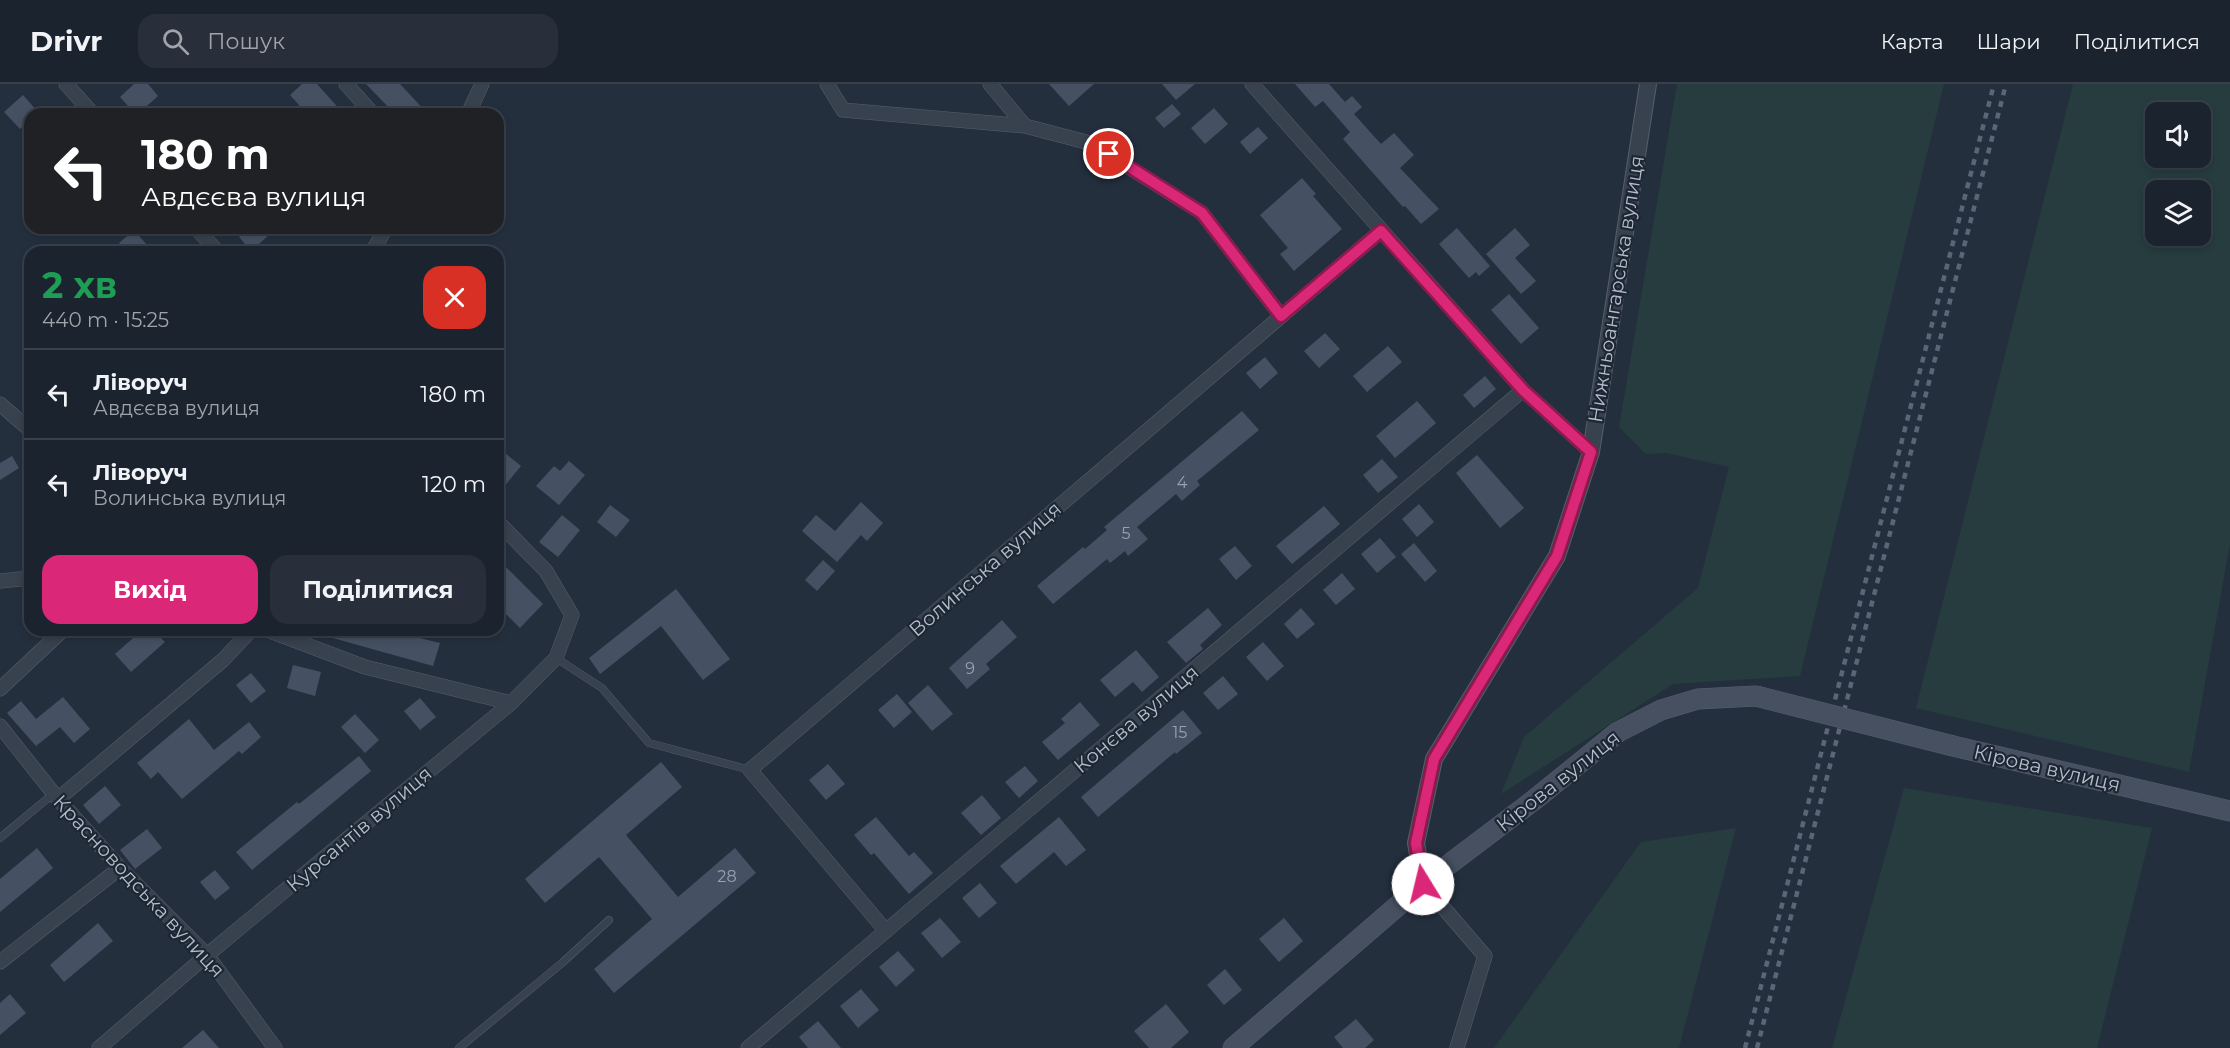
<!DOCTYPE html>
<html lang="uk">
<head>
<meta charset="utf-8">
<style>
	body { margin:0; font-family:Montserrat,sans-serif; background:#282f3a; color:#f1f3f6; height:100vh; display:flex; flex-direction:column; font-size:22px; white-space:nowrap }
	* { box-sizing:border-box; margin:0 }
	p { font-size:20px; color:#a0a4aa }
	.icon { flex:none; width:33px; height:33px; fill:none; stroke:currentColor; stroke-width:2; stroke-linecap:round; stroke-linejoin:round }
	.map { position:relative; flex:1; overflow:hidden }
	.drawer { position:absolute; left:24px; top:162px; width:480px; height:390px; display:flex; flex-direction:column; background:#1b232e; border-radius:18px; box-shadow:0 3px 9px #0003,0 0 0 2px #39404a }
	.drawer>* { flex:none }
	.hud { position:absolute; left:24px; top:24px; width:480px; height:126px; border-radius:18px; box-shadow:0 3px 9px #0003,0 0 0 2px #39404a; background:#202124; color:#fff; overflow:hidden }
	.fabs { position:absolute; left:2145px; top:18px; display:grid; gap:12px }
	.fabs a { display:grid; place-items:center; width:66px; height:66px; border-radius:12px; background:#1b232e; box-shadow:0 3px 9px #0003,0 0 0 2px #39404a; font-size:30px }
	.pin { position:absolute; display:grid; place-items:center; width:51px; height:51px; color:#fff; margin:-26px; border:3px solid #fff; border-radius:50%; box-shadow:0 2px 6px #0007 }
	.me { position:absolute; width:66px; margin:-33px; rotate:351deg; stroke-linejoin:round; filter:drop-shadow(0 0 4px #0008) }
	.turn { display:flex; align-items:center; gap:21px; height:126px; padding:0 18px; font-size:27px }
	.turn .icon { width:78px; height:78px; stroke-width:2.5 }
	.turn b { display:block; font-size:42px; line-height:51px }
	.round { display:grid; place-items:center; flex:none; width:63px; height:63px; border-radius:18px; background:#282f3a }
	.overview { display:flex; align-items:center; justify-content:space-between; height:102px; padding:0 18px }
	h1 { font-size:36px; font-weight:700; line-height:45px; color:#1e9e55 }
	.cta { display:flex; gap:12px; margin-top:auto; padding:12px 18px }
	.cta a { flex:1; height:69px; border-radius:18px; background:#db2777; color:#fff; font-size:24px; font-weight:700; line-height:69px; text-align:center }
	.cta a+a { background:#282f3a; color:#f1f3f6 }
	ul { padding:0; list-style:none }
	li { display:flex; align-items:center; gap:18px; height:90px; padding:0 18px; border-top:2px solid #39404a }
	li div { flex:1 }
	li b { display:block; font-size:22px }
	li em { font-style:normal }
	header { display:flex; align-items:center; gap:36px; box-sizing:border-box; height:84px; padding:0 30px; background:#1b232e; border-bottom:2px solid #39404a }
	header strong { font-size:28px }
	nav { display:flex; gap:33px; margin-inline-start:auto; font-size:21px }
	.search { width:420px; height:54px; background:#282f3a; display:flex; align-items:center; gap:15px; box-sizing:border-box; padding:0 21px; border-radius:18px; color:#a0a4aa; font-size:22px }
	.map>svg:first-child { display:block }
</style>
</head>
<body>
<header>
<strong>Drivr</strong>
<div class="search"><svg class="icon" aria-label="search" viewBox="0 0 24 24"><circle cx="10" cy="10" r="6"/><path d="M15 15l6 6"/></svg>Пошук</div>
<nav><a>Карта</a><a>Шари</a><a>Поділитися</a></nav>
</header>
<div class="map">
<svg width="2230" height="964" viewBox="0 0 2230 964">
	<rect width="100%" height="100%" fill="#242f3e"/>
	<path fill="#263c3f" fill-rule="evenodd" d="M 1677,0 L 1944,0 L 1800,592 L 1673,600 L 1501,710 L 1524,653 L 1698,504 L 1729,383 L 1666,369 L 1646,370 L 1619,343 Z
		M 2073,0 L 2230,0 L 2230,460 L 2189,688 L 1916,624 ZM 2200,28 L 2200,74 L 2156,74 L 2156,28 ZM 2156,106 L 2200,106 L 2200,152 L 2156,152 Z
		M 1904,704 L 2152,744 L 2097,964 L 1832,964 Z
		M 1736,744 L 1679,964 L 1494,964 L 1641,758 Z"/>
	<path fill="#455162" d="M 134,0 L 148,0 L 158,12 L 138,30 L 135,30 L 120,13 Z
		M 302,0 L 317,0 L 344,30 L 307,30 L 290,11 Z
		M 366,0 L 400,0 L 428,30 L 395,30 Z
		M 1049,0 L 1094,0 L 1069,22 Z
		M 1162,0 L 1195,0 L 1176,16 Z
		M 1295,0 L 1329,0 L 1345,18 L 1352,12 L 1362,23 L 1354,30 L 1381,60 L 1394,49 L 1414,71 L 1400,84 L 1439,125 L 1421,140 L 1405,122 L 1403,123 L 1343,55 L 1350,48 L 1323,17 L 1315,23 Z
		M 23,11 L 38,28 L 30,30 L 30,35 L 20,45 L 4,28 Z
		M 1172,20 L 1181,30 L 1164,44 L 1155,34 Z
		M 1214,24 L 1228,40 L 1205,60 L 1191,44 Z
		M 1258,43 L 1268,54 L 1250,70 L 1240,58 Z
		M 1302,94 L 1316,110 L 1313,112 L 1342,145 L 1294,187 L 1280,170 L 1288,164 L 1260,131 Z
		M 249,144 L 277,144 L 251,167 L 239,153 Z
		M 1457,144 L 1490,182 L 1479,192 L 1476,188 L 1469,194 L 1439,160 Z
		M 1515,144 L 1530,161 L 1515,174 L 1536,197 L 1521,210 L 1486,170 Z
		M 134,146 L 153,168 L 127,168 L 119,159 Z
		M 1509,210 L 1539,244 L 1521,260 L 1491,226 Z
		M 1325,249 L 1340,265 L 1319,284 L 1304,267 Z
		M 1388,262 L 1402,278 L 1367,308 L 1353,292 Z
		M 1265,273 L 1278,289 L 1260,305 L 1246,289 Z
		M 1485,292 L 1496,305 L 1474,324 L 1463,311 Z
		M 1417,317 L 1436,339 L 1395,374 L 1376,352 Z
		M 1242,327 L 1259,346 L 1197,397 L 1200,401 L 1182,417 L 1176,410 L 1137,443 L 1148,455 L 1128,472 L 1125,467 L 1110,479 L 1107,475 L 1053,520 L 1037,502 L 1083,463 L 1085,465 L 1107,446 L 1104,443 Z
		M 505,369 L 521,382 L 498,410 L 498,377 Z
		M 1477,371 L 1524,424 L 1500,444 L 1456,389 Z
		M 12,372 L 19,384 L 0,396 L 0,379 Z
		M 1382,375 L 1398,393 L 1378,409 L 1363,391 Z
		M 569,377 L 585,391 L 559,421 L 536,402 L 554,382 L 560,387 Z
		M 861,418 L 883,439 L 867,457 L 861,451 L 837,478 L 802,447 L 816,431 L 835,447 Z
		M 1419,420 L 1434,438 L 1417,453 L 1402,435 Z
		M 610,421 L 630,436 L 616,453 L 597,438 Z
		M 1324,422 L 1340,440 L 1292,480 L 1276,462 Z
		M 562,431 L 580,446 L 558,473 L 539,458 Z
		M 1380,454 L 1396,473 L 1377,489 L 1361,470 Z
		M 1414,459 L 1437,487 L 1425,498 L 1401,470 Z
		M 1235,462 L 1252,482 L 1236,496 L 1219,475 Z
		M 498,475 L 543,520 L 520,544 L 498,522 Z
		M 823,476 L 835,487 L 817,507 L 805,496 Z
		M 1342,489 L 1355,505 L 1336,521 L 1323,506 Z
		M 676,505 L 730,575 L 703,596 L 661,542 L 600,590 L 589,574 Z
		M 1208,524 L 1222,541 L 1200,561 L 1203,565 L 1186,579 L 1167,558 Z
		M 1301,524 L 1315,540 L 1297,555 L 1284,540 Z
		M 1002,536 L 1017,553 L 986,580 L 990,585 L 967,605 L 949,584 Z
		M 142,546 L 153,546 L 165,558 L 131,588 L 115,570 Z
		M 323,546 L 388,546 L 440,559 L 433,582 L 322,551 Z
		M 1263,558 L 1284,582 L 1267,597 L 1246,573 Z
		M 1136,566 L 1159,593 L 1142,608 L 1133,598 L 1115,613 L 1100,596 Z
		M 293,581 L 321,588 L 315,612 L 287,604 Z
		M 251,589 L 266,607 L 251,619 L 236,601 Z
		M 1223,592 L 1238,610 L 1218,626 L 1203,609 Z
		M 928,601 L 953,630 L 932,647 L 908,619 Z
		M 897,610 L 912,628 L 894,644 L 878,626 Z
		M 63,613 L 90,645 L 74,659 L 60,643 L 36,662 L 7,629 L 21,617 L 36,635 Z
		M 420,614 L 436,633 L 420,646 L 404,627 Z
		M 1080,618 L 1100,641 L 1058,676 L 1042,658 L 1065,639 L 1061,635 Z
		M 1183,626 L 1202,649 L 1176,670 L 1175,668 L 1098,733 L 1081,713 Z
		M 355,630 L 379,656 L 365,669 L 341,643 Z
		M 189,635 L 214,666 L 249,638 L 261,653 L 242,670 L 239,667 L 182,715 L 158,688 L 151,695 L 137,679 Z
		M 359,672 L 371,687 L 252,786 L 236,768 L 297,718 L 299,720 Z
		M 661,678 L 682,703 L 626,751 L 678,813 L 735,764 L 756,789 L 614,909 L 594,885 L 652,835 L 599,773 L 545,819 L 525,795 Z
		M 828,680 L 845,700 L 826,716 L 809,696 Z
		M 1025,682 L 1038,697 L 1019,714 L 1005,698 Z
		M 105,702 L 121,721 L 99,740 L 83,721 Z
		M 982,711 L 1001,734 L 981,751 L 961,729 Z
		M 876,733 L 909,772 L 914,768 L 933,789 L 909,810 L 874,769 L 871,771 L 854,751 Z
		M 1059,733 L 1086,766 L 1066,782 L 1054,768 L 1016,800 L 1000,782 Z
		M 147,745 L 162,764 L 135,785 L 120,766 Z
		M 37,764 L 53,784 L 0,828 L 0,795 Z
		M 215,786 L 230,804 L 215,816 L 200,798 Z
		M 980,799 L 997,819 L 979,834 L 962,814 Z
		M 940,834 L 961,858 L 942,874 L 921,849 Z
		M 1284,834 L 1303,857 L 1279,878 L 1259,855 Z
		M 98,839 L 113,857 L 64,898 L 50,881 Z
		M 898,867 L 915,886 L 896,903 L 879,883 Z
		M 1225,885 L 1242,906 L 1224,921 L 1207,901 Z
		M 861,905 L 879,926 L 858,944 L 840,922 Z
		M 10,910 L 26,929 L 0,951 L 0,919 Z
		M 1166,920 L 1189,948 L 1171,964 L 1149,964 L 1134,947 Z
		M 1356,935 L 1374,956 L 1365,964 L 1343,964 L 1334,953 Z
		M 818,937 L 824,944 L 841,964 L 808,964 L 799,953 Z
		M 203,946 L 219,964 L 182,964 Z"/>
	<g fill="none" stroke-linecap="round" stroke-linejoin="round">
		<g stroke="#565f6c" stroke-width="8">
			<path id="service" d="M 556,574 L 602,604 L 649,659 L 750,686
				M 0,754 L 53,710
				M 459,964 L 562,879 L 609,836"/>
		</g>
		<g stroke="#565f6c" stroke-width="15">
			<path id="minor" d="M 66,0 L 93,30
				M 346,0 L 373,30
				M 827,0 L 843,26 L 1025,42
				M 990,0 L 1025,42 L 1090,59 L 1202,129 L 1281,232
				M 1252,0 L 1523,306 L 1591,368
				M 468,30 L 482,0
				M 196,144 L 218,168
				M 372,168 L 386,144
				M 0,320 L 30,346
				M 0,497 L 30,494
				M 267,546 L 365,583 L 511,619
				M 0,605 L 63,546
				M 0,642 L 58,715 L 120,784 L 207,871 L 275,964
				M 58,715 L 223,576 L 251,546
				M 1423,800 L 1485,872 L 1457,964
				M 886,847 L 750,686 L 1381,147
				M 0,878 L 120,784
				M 99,964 L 207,871 L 511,619 L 556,574 L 572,531 L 546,487 L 498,438
				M 748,964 L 1523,306"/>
		</g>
		<g stroke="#565f6c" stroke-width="18">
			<path id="tertiary" d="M 1423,800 L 1416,759 L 1434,675 L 1557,472 L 1591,368 L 1648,0"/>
		</g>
		<g stroke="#565f6c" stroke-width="21">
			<path id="secondary" d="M 1953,662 L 2230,727
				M 1233,964 L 1423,800 L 1534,716 L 1618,648 L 1661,626 L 1698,615 L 1756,612"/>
		</g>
		<use href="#service" stroke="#38414e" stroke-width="7"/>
		<use href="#minor" stroke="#38414e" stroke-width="14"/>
		<use href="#tertiary" stroke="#38414e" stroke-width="16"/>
		<use href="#secondary" stroke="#465061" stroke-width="20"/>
		<path stroke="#5a6575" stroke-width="4.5" stroke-dasharray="6 6" stroke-linecap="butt" d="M 1745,964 L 1994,0
			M 1757,964 L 2006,0"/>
		<g stroke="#565f6c" stroke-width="21" stroke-linecap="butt">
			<path id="secondary-bridge" d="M 1756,612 L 1953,662"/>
		</g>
		<use href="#secondary-bridge" stroke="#465061" stroke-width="20"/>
	</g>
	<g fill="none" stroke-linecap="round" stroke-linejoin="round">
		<g stroke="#8e194d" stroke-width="15">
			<path id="route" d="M 1109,70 L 1202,129 L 1281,232 L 1381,147 L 1523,306 L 1591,368 L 1557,472 L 1434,675 L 1416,759 L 1423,800"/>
		</g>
		<use href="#route" stroke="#db2777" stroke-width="10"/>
	</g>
	<g text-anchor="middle" stroke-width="4.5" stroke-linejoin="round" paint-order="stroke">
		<g font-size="16" fill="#98a1af">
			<text x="1182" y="404">4</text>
			<text x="1126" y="455">5</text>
			<text x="970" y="590">9</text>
			<text x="1180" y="654">15</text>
			<text x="727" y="798">28</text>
		</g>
		<g font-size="20" fill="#b4bcc9" stroke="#1d2633">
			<text transform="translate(1616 205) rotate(-81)" y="7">Нижньоангарська вулиця</text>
			<text transform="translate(985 485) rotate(-41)" y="7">Волинська вулиця</text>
			<text transform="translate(1136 635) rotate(-40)" y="7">Конєва вулиця</text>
			<text transform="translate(2047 684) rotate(13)" y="7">Кірова вулиця</text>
			<text transform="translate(1558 697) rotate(-38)" y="7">Кірова вулиця</text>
			<text transform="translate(359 745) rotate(-40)" y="7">Курсантів вулиця</text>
			<text transform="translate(139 802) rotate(47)" y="7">Красноводська вулиця</text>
		</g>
	</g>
</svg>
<div class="fabs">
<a><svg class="icon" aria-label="sound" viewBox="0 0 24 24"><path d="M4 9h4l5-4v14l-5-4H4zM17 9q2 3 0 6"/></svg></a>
<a><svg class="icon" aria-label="layers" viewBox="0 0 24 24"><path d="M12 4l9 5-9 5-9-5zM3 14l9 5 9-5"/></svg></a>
</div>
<div class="pin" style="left:1109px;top:70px;background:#d93025"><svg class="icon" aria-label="arrive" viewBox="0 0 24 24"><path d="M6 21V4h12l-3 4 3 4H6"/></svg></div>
<svg class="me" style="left:1423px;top:800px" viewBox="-20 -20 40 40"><circle r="19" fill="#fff"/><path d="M0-13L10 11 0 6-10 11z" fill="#db2777"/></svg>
<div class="hud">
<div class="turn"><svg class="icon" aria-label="left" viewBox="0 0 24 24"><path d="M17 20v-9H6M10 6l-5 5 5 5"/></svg><div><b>180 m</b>Авдєєва вулиця</div></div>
</div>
<section class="drawer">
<div class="overview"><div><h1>2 хв</h1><p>440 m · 15:25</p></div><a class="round" style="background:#d93025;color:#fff"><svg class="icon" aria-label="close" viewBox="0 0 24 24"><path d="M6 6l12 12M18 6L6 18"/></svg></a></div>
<ul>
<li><svg class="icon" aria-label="left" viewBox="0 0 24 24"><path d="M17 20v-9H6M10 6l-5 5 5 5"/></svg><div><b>Ліворуч</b><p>Авдєєва вулиця</p></div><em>180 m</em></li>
<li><svg class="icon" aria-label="left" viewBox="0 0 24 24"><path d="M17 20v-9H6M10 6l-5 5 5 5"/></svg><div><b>Ліворуч</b><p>Волинська вулиця</p></div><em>120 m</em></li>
</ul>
<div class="cta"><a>Вихід</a><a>Поділитися</a></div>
</section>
</div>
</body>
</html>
